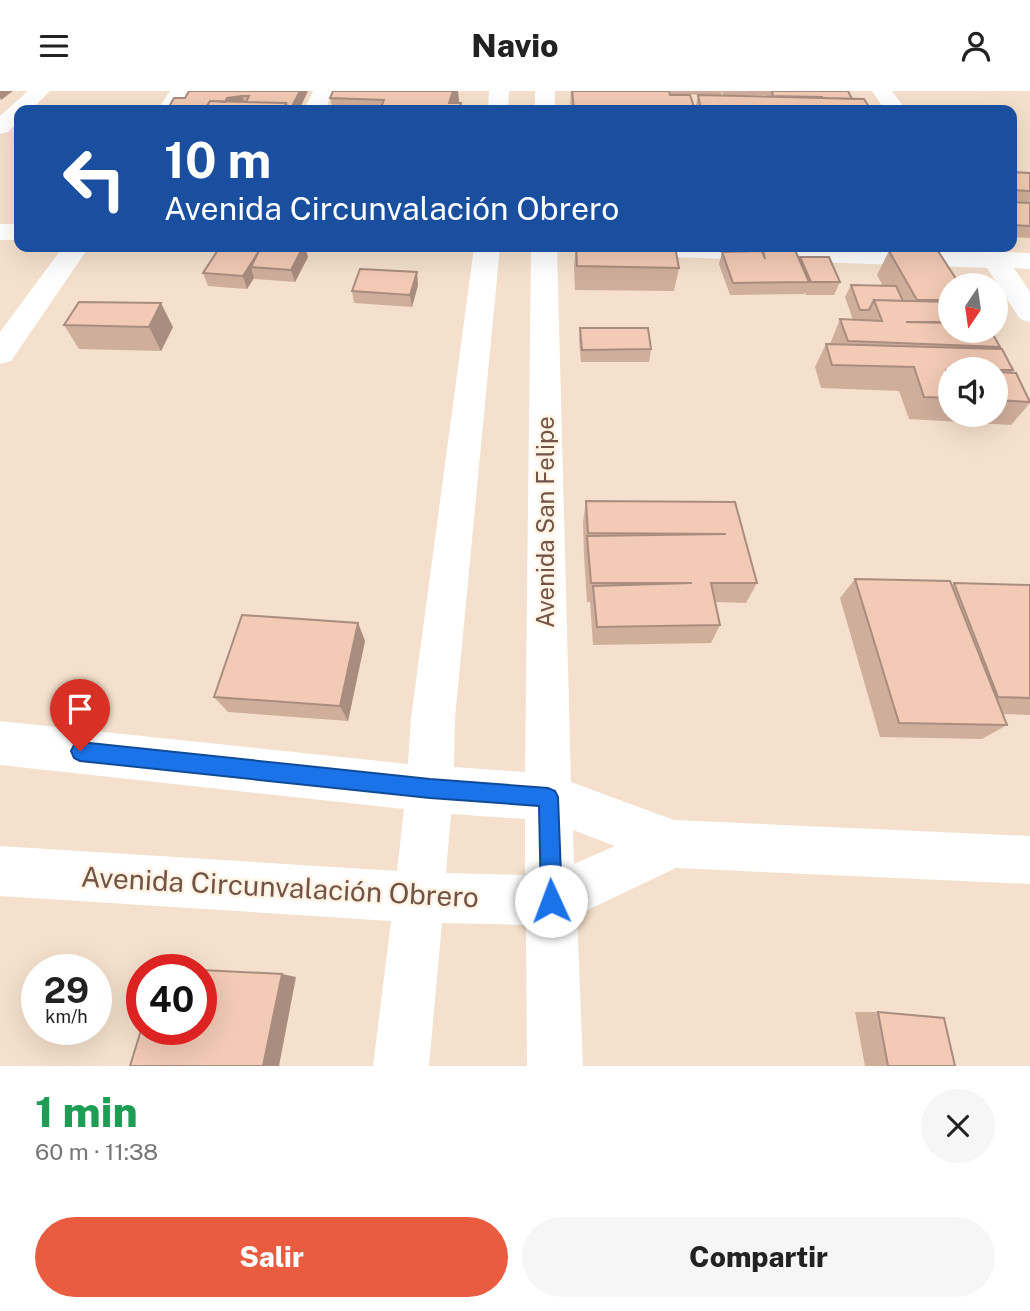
<!DOCTYPE html>
<html lang="es">
<head>
<meta charset="utf-8">
<style>
	body { margin:0; font-family:"Public Sans",sans-serif; background:#f6f6f6; color:#222; height:100vh; display:flex; flex-direction:column; font-size:26px; white-space:nowrap }
	* { box-sizing:border-box; margin:0 }
	p { font-size:23px; color:#767676 }
	.icon { flex:none; width:38px; height:38px; fill:none; stroke:currentColor; stroke-width:2; stroke-linecap:round; stroke-linejoin:round }
	.map { position:relative; height:975px; overflow:hidden }
	.panel { display:flex; flex-direction:column; background:#fff; flex:1 }
	.panel>* { flex:none }
	.guide { position:absolute; left:14px; top:14px; width:1003px; height:147px; border-radius:14px; box-shadow:0 7px 28px #0002; background:#1a4fa0; color:#fff; overflow:hidden }
	.needle { width:46px; rotate:193deg }
	.buttons { position:absolute; left:938px; top:182px; display:grid; gap:14px }
	.buttons a { display:grid; place-items:center; width:70px; height:70px; border-radius:50%; background:#fff; box-shadow:0 7px 28px #0002; font-size:35px }
	.speed { position:absolute; left:21px; top:863px; display:flex; gap:14px; font-size:35px; font-weight:700; text-align:center }
	.speed>* { display:grid; place-content:center; width:91px; height:91px; border-radius:50%; background:#fff; box-shadow:0 7px 28px #0002; line-height:1 }
	.speed small { font-size:18px; font-weight:400 }
	.speed .limit { border:10px solid #d22; background:#fff; color:#111 }
	.pin { position:absolute; display:grid; place-items:center; width:60px; height:60px; color:#fff; margin:-72px -30px; border-radius:50% 50% 50% 0; rotate:-45deg; box-shadow:0 0 7px #0007 }
	.pin .icon { rotate:45deg }
	.me { position:absolute; width:77px; margin:-38px; rotate:358deg; stroke-linejoin:round; filter:drop-shadow(0 0 5px #0008) }
	.turn { display:flex; align-items:center; gap:24px; height:147px; padding:0 35px; font-size:32px }
	.turn .icon { width:91px; height:91px; stroke-width:2.5 }
	.turn b { display:block; font-size:49px; line-height:60px }
	.round { display:grid; place-items:center; flex:none; width:74px; height:74px; border-radius:37px; background:#f6f6f6 }
	.headline { display:flex; align-items:center; justify-content:space-between; height:119px; padding:0 35px }
	h1 { font-size:42px; font-weight:800; line-height:52px; color:#1e9e55 }
	.primary-button { display:flex; gap:14px; margin-top:auto; padding:14px 35px }
	.primary-button a { flex:1; height:80px; border-radius:42px; background:#e95c40; color:#fff; font-size:28px; font-weight:800; line-height:80px; text-align:center }
	.primary-button a+a { background:#f6f6f6; color:#222 }
	header { display:flex; justify-content:space-between; align-items:center; height:91px; padding:0 35px; background:#fff; font-size:32px; font-weight:800 }
	.map>svg:first-child { display:block }
</style>
</head>
<body>
<header><svg class="icon" aria-label="menu" viewBox="0 0 24 24"><path d="M4 6h16M4 12h16M4 18h16"/></svg>Navio<svg class="icon" aria-label="person" viewBox="0 0 24 24"><circle cx="12" cy="8" r="4"/><path d="M4 21q1-7 8-7t8 7"/></svg></header>
<div class="map">
<svg width="1030" height="975" viewBox="0 0 1030 975">
	<rect width="100%" height="100%" fill="#fcefde"/>
	<path fill="#f4e0cc" fill-rule="evenodd" d="M 0,0 L 1030,0 L 1030,975 L 0,975 ZM 19,19 L 1012,19 L 1012,156 L 19,156 ZM 950,194 L 996,194 L 996,240 L 950,240 ZM 950,278 L 996,278 L 996,324 L 950,324 ZM 37,878 L 96,878 L 96,938 L 37,938 ZM 142,878 L 201,878 L 201,938 L 142,938 Z"/>
	<g fill="none" stroke-linecap="round" stroke-linejoin="round">
		<path fill="#fff" fill-rule="evenodd" d="M 28,0 L 50,0 L 31,19 L 19,19 L 19,30 L 8,41 L 0,43 L 0,25 Z
			M 170,0 L 190,0 L 177,19 L 157,19 Z
			M 313,0 L 333,0 L 325,19 L 304,19 Z
			M 872,0 L 892,0 L 906,19 L 885,19 Z
			M 0,133 L 19,133 L 19,149 L 0,149 Z
			M 63,156 L 89,156 L 11,270 L 0,273 L 0,241 Z
			M 601,156 L 842,156 L 977,160 L 974,156 L 1000,156 L 1004,161 L 1030,162 L 1030,178 L 1014,177 L 1030,201 L 1030,231 L 1020,228 L 987,177 L 614,164 L 605,162 Z"/>
		<path fill="#fff" fill-rule="evenodd" d="M 489,0 L 509,0 L 508,19 L 488,19 Z
			M 535,0 L 555,0 L 555,19 L 535,19 Z
			M 474,156 L 500,156 L 455,627 L 454,676 L 525,681 L 531,156 L 557,156 L 571,691 L 674,729 L 1030,745 L 1030,793 L 676,777 L 577,824 L 583,975 L 527,975 L 526,834 L 442,832 L 429,975 L 373,975 L 391,830 L 0,805 L 0,755 L 397,780 L 404,718 L 0,674 L 0,630 L 408,673 L 411,627 ZM 451,723 L 525,728 L 525,784 L 446,782 ZM 573,739 L 615,755 L 574,773 Z"/>
	</g>
	<path fill="#d0ae9c" fill-rule="evenodd" d="M 189,0 L 308,0 L 299,19 L 185,7 Z
		M 571,0 L 848,0 L 852,8 L 871,19 L 695,19 L 698,4 L 766,6 L 766,4 L 723,4 L 722,0 L 721,4 L 670,3 L 694,19 L 570,19 Z
		M 330,7 L 459,10 L 458,12 L 461,19 L 333,19 Z
		M 1012,81 L 1030,82 L 1030,147 L 1012,146 Z
		M 576,156 L 675,156 L 679,177 L 674,200 L 575,199 L 574,175 Z
		M 763,160 L 799,169 L 800,166 L 840,191 L 834,204 L 806,204 L 805,201 L 804,203 L 730,204 L 719,173 L 722,161 L 763,162 Z
		M 889,160 L 950,194 L 950,240 L 1000,256 L 998,258 L 1013,279 L 1011,282 L 1030,310 L 1030,312 L 1011,334 L 909,328 L 899,300 L 821,297 L 815,276 L 826,253 L 830,253 L 840,228 L 853,229 L 845,206 L 851,194 L 883,195 L 877,184 ZM 950,278 L 996,278 L 996,324 L 950,324 Z
		M 308,166 L 295,191 L 255,188 L 254,187 L 247,198 L 208,195 L 203,182 Z
		M 418,194 L 412,216 L 354,212 L 352,200 Z
		M 64,234 L 173,236 L 161,260 L 79,258 Z
		M 580,237 L 651,258 L 649,271 L 581,271 L 579,249 Z
		M 586,410 L 735,411 L 757,492 L 746,512 L 715,511 L 720,534 L 711,552 L 593,554 L 590,511 L 587,511 L 584,465 L 583,431 Z
		M 855,488 L 952,494 L 954,492 L 1030,494 L 1030,624 L 1002,623 L 1007,634 L 982,648 L 880,646 L 840,507 Z
		M 358,532 L 365,550 L 348,630 L 228,621 L 214,606 Z
		M 855,921 L 878,921 L 955,975 L 865,975 Z"/>
	<path fill="#a98d7f" d="M 0,0 L 13,0 L 1,9 L 0,7 Z
		M 300,0 L 308,0 L 299,19 L 290,19 Z
		M 453,0 L 458,0 L 459,10 L 456,19 L 449,12 Z
		M 242,5 L 246,16 L 219,19 L 227,7 Z
		M 303,156 L 305,156 L 308,166 L 295,191 L 291,179 Z
		M 259,160 L 251,176 L 254,187 L 247,198 L 243,185 Z
		M 417,181 L 418,194 L 412,216 L 410,204 Z
		M 161,212 L 173,236 L 161,260 L 149,236 Z
		M 358,532 L 365,550 L 348,630 L 340,615 Z
		M 282,883 L 296,886 L 279,975 L 263,975 Z"/>
	<path fill="#f2cab5" stroke="#a98d7f" stroke-width="2" d="M 189,0 L 300,0 L 290,19 L 288,19 L 286,12 L 246,11 L 249,5 L 242,5 L 227,7 L 225,11 L 210,10 L 204,19 L 167,19 L 174,7 L 185,7 Z
		M 333,0 L 453,0 L 449,12 L 461,12 L 459,19 L 380,19 L 384,9 L 330,7 Z
		M 572,0 L 669,0 L 670,4 L 690,4 L 695,19 L 574,18 Z
		M 772,0 L 848,0 L 852,8 L 823,7 L 822,6 L 773,5 Z
		M 698,4 L 864,8 L 871,19 L 701,19 Z
		M 210,10 L 286,12 L 283,19 L 205,19 Z
		M 1012,81 L 1030,82 L 1030,100 L 1012,99 Z
		M 1012,111 L 1030,112 L 1030,135 L 1013,134 L 1012,131 Z
		M 220,156 L 303,156 L 291,179 L 251,176 L 259,160 L 243,185 L 203,182 Z
		M 576,156 L 675,156 L 679,177 L 577,175 Z
		M 795,159 L 809,191 L 733,192 L 722,161 L 762,160 L 765,168 L 763,160 Z
		M 889,160 L 938,160 L 960,194 L 950,194 L 950,209 L 917,209 Z
		M 800,166 L 829,166 L 840,191 L 811,191 Z
		M 360,178 L 417,181 L 410,204 L 352,200 Z
		M 851,194 L 896,195 L 903,210 L 874,209 L 869,219 L 860,219 Z
		M 874,209 L 950,211 L 950,231 L 906,231 L 950,232 L 950,240 L 991,240 L 1000,256 L 848,250 L 840,228 L 882,230 Z
		M 79,211 L 161,212 L 149,236 L 64,234 Z
		M 580,237 L 648,237 L 651,258 L 582,259 Z
		M 826,253 L 1002,258 L 1013,279 L 996,279 L 996,278 L 945,279 L 950,279 L 950,307 L 924,306 L 914,276 L 832,274 Z
		M 996,281 L 1016,282 L 1030,311 L 996,309 Z
		M 586,410 L 735,411 L 757,492 L 711,492 L 720,534 L 597,536 L 593,495 L 692,492 L 591,492 L 587,445 L 726,443 L 588,442 Z
		M 855,488 L 950,490 L 1007,634 L 899,632 Z
		M 954,492 L 1030,494 L 1030,607 L 998,606 Z
		M 242,524 L 358,532 L 340,615 L 214,606 Z
		M 159,877 L 194,878 L 159,878 Z
		M 201,879 L 282,883 L 263,975 L 130,975 L 142,936 L 142,938 L 201,938 Z
		M 878,921 L 944,927 L 955,975 L 888,975 Z"/>
	<path fill="#1a73e8" stroke="#114b97" stroke-width="2" d="M 80,651 L 430,688 L 548,697 L 555,700 L 558,706 L 562,810 L 559,818 L 551,821 L 544,818 L 541,810 L 539,715 L 430,707 L 80,670 L 74,667 L 71,660 L 74,654 Z"/>
	<g text-anchor="middle" stroke-width="5" stroke-linejoin="round" paint-order="stroke">
		<g font-size="24" fill="#725346" stroke="#fff3e4">
			<text transform="translate(546 431) rotate(-90)" y="8">Avenida San Felipe</text>
		</g>
		<g font-size="28" fill="#725346" stroke="#fff3e4">
			<text transform="translate(280 796) rotate(3)" y="10">Avenida Circunvalación Obrero</text>
		</g>
	</g>
</svg>
<div class="buttons">
<a><svg class="needle" viewBox="-14 -14 28 28"><path d="M0-13l5 13h-10z" fill="#e53935"/><path d="M0 13l5-13h-10z" fill="#767676"/></svg></a>
<a><svg class="icon" aria-label="sound" viewBox="0 0 24 24"><path d="M4 9h4l5-4v14l-5-4H4zM17 9q2 3 0 6"/></svg></a>
</div>
<div class="speed"><div>29<small>km/h</small></div><div class="limit">40</div></div>
<div class="pin" style="left:80px;top:660px;background:#d93025"><svg class="icon" aria-label="arrive" viewBox="0 0 24 24"><path d="M6 21V4h12l-3 4 3 4H6"/></svg></div>
<svg class="me" style="left:551px;top:810px" viewBox="-20 -20 40 40"><circle r="19" fill="#fff"/><path d="M0-13L10 11 0 6-10 11z" fill="#1a73e8"/></svg>
<div class="guide">
<div class="turn"><svg class="icon" aria-label="left" viewBox="0 0 24 24"><path d="M17 20v-9H6M10 6l-5 5 5 5"/></svg><div><b>10 m</b>Avenida Circunvalación Obrero</div></div>
</div>
</div>
<section class="panel">
<div class="headline"><div><h1>1 min</h1><p>60 m · 11:38</p></div><a class="round"><svg class="icon" aria-label="close" viewBox="0 0 24 24"><path d="M6 6l12 12M18 6L6 18"/></svg></a></div>
<div class="primary-button"><a>Salir</a><a>Compartir</a></div>
</section>
</body>
</html>
